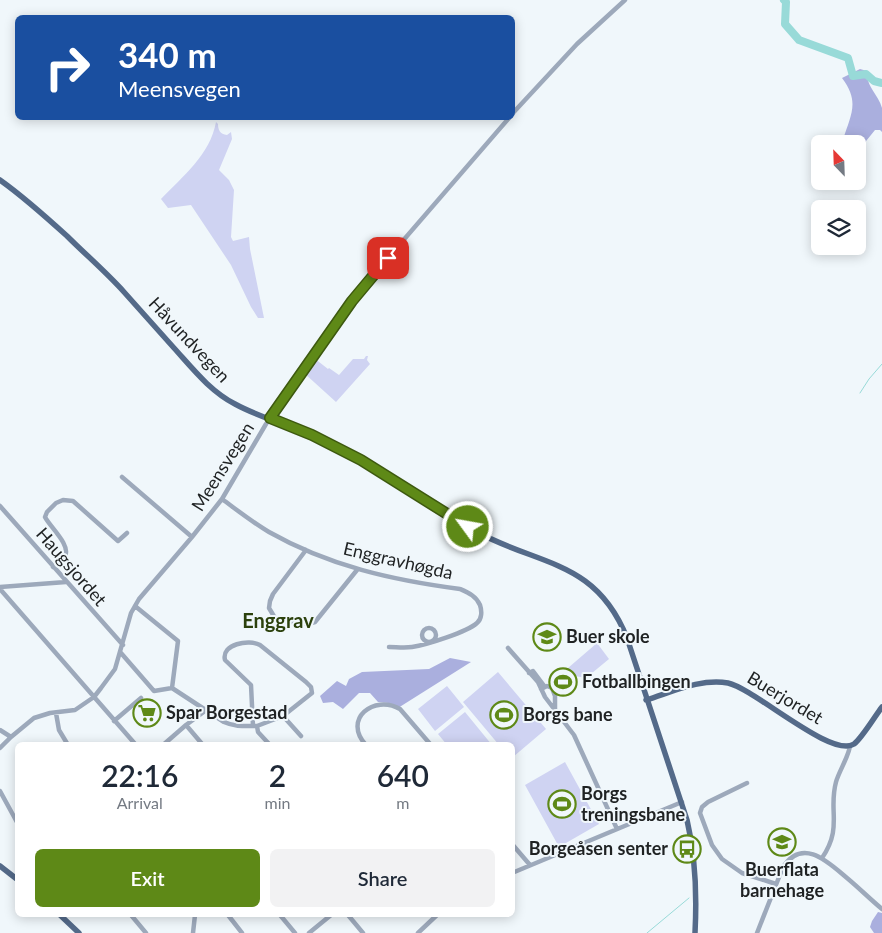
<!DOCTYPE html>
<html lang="en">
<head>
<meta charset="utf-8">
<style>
	body { margin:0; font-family:Lato,sans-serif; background:#f2f2f3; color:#1f2937; height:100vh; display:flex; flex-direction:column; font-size:19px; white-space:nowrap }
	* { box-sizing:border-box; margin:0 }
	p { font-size:16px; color:#747a83 }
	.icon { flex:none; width:28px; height:28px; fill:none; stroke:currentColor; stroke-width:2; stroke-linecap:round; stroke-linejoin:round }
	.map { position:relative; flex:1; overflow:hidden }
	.drawer { position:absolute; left:15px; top:742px; width:500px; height:175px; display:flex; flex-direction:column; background:#fff; border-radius:8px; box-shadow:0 2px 12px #0003 }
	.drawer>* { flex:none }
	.top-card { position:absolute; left:15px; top:15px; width:500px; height:105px; border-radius:8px; box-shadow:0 2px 12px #0003; background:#1a4fa0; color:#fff; overflow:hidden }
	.needle { width:32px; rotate:337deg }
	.controls { position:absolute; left:811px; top:135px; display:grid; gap:10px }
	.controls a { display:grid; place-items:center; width:55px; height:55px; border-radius:8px; background:#fff; box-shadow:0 2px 12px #0003; font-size:25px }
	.pin { position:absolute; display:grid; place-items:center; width:42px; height:42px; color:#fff; margin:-21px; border-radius:10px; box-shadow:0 2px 8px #0006 }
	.me { position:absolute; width:55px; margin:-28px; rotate:302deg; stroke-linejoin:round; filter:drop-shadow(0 0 4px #0008) }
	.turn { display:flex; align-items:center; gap:18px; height:105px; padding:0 20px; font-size:22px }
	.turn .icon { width:65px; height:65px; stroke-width:2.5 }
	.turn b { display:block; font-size:35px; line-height:42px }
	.eta { display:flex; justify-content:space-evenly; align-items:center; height:85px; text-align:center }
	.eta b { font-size:30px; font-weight:600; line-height:35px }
	.button { display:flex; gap:10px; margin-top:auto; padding:10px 20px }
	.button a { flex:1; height:58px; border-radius:8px; background:#5e8917; color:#fff; font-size:20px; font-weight:600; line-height:58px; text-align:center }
	.button a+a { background:#f2f2f3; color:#1f2937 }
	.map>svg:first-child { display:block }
</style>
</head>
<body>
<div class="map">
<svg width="882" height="933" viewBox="0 0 882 933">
	<rect width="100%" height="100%" fill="#f0f7fb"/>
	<path fill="#cfd3f2" d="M 216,122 L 218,124 C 218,130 220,134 227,135 L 231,132 L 232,139 L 219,170 L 229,180 L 234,190 L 231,237 L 233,241 L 249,237 L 250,249 L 264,318 L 258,318 L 251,307 L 231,265 L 191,205 L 168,208 L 161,199 C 183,176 210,155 216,122 Z
		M 366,356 L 368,356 L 367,360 L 370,364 L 336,402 L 304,373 L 314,358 L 328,369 L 329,368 L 339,375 L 353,359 L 364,359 Z
		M 597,643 L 609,659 L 586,678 L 575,676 L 568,668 Z
		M 498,672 L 546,729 L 513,757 L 512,745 L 499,745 L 463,702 Z
		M 561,674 L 572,685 L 563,691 L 555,681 Z
		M 447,686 L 464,707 L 435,731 L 418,709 Z
		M 465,712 L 492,745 L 447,745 L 438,734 Z
		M 565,762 L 599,824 L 559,847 L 525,785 Z"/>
	<path fill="#aaafde" d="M 860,69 L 867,71 C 866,87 878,94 882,108 C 882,115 882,125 882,132 L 880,130 L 875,130 L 858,151 L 858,144 L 840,144 L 843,140 C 851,114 860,102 842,78 Z
		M 450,658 L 471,662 L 398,708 L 389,703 L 378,702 L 370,693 L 359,693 L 343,709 L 333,702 L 323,703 L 320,696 L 337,681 L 346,686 L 349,679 L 362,672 L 429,669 Z
		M 878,912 L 882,913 L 882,933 L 874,933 L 870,927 L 872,921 Z"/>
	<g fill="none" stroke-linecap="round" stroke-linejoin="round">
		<path stroke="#98dad8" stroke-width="1" d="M 860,393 L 869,379 L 882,364
			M 647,933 L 689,898"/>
		<path stroke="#98dad8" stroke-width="8" d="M 784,0 L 786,2 L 785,24 L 799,40 L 848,58 L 853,76 L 866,74 L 874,81 L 882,83"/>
		<path stroke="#9da9bb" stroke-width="4.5" d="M 512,114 L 577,44 L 625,0
			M 122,477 L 192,537
			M 222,499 C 237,510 252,522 269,532 C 329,566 392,580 460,589 C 469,593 476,596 480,605 C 482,611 482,619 477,623 C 467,632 426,645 412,647 C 404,648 396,647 389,647
			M 0,506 L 123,645
			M 306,550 L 273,594 L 270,601 L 269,608 L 275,618 L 282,621 L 308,624 L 315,622 L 357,570
			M 53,567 C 57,564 62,560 65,556 C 71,545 50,527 45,517 L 47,512 L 56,503 L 63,500 L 73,501 L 118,541 L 127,533
			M 0,587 L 66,582
			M 0,589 L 136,745
			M 135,606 L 178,641 L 172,688
			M422 635a7 7 0 1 1 14 0a7 7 0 1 1-14 0Z
			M 508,648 L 538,682 L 545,697 L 574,735 L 617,829
			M 121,653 L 154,691 L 172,688 L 224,722 C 235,727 245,726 257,726 L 283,716 L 312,693 L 311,687 L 306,682 L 260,645 C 249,639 221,644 225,660 L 251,685 L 253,726
			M 529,673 L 533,671 L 545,687
			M 541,689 L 547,686 L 552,688 L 555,696 L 555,710
			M 56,713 L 59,730 L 68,745
			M 283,716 L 301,736
			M 114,721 L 141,698
			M 257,726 L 258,732 L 270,745
			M 0,730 L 11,737
			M 163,745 L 186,725
			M 203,745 L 186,725 L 205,711
			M 366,745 C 342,719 374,694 400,709 L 431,745
			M 0,748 L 11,737 L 34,718 L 50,713 L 75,710 L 94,697 L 101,688 L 115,669 L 131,613 L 139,599 L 192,537 L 222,499 L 266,424 L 343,313 L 375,273 L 509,118
			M 747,783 L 708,802 L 702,807 L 700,813 L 712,845 L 722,859 L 742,873 L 776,884
			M 0,791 L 18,824
			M 512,844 L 530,865
			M 822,858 C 843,827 828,811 836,782 C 839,771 850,754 850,745
			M 512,873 L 682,802
			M 131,915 L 146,933
			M 228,915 L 242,933
			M 280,915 L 295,933
			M 348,915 L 363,933
			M 193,933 L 195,915
			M 309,933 L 331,915
			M 418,933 L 437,915
			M 757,933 L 783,867 C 803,837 828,862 847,878 C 859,888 870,899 882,909"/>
		<path stroke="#546a89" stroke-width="5.5" d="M 0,180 C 24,197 45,216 67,236 C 86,255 106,272 124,292 C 141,311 157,329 174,348 C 193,369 210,391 235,404 C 264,420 298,427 327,442 C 379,469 426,504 477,532 C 540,566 596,560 627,638 L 687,820 C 696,858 697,894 695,933
			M 646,700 C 672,692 701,678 728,683 C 755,689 832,759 854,744 C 862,738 875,716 882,707
			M 0,866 L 18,880
			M 60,915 L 79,933"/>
	</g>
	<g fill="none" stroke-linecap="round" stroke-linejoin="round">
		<g stroke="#3d590f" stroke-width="12">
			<path id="route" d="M 388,258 L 352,301 L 270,418 L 312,435 L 361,460 L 468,527"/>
		</g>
		<use href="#route" stroke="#5e8917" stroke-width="9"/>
	</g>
	<defs>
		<g id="school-ring" transform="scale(1.4375)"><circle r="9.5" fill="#f0f7fb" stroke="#5e8917" stroke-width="1.5"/><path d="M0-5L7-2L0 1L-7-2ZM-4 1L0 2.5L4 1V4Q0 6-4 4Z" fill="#5e8917"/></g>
		<g id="stadium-ring" transform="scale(1.4375)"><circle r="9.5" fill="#f0f7fb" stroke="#5e8917" stroke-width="1.5"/><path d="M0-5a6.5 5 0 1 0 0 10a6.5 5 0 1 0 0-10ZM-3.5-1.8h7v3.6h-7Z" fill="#5e8917"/></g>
		<g id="supermarket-ring" transform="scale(1.4375)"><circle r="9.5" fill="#f0f7fb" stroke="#5e8917" stroke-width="1.5"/><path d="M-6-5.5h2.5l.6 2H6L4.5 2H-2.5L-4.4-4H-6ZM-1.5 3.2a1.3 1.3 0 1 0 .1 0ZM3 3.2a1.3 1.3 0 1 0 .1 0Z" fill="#5e8917"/></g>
		<g id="bus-ring" transform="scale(1.4375)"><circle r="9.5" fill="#f0f7fb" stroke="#5e8917" stroke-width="1.5"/><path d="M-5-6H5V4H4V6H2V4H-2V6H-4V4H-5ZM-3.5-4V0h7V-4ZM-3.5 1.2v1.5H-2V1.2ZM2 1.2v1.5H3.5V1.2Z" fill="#5e8917"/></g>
	</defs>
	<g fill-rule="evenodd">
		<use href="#school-ring" x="547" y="637"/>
		<use href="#stadium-ring" x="563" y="682"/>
		<use href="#supermarket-ring" x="147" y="713"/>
		<use href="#stadium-ring" x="504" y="715"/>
		<use href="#stadium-ring" x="562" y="804"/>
		<use href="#school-ring" x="782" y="842"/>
		<use href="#bus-ring" x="687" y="849"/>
	</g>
	<g text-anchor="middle" stroke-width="4" stroke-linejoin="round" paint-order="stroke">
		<g font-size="18" fill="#1f2223" stroke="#f0f7fb">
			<text transform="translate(189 340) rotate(47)" y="6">Håvundvegen</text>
			<text transform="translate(223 467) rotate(-58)" y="6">Meensvegen</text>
			<text transform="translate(398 561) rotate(13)" y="6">Enggravhøgda</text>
			<text transform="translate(71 567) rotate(49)" y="6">Haugsjordet</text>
			<text transform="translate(785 698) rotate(31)" y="6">Buerjordet</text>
		</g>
		<g font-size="18" font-weight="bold" fill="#1f2223" stroke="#f0f7fb" text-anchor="start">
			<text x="566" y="643">Buer skole</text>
			<text x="582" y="688">Fotballbingen</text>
			<text x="166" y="719">Spar Borgestad</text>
			<text x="523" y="721">Borgs bane</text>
			<text x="581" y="800">Borgs<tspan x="581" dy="21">treningsbane</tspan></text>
			<text x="668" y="855" text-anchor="end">Borgeåsen senter</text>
			<text x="782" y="876" text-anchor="middle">Buerflata<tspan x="782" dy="21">barnehage</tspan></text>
		</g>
		<g font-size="20" font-weight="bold" fill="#2c410d" stroke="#f0f7fb">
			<text x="278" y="628">Enggrav</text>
		</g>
	</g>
</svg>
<div class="controls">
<a><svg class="needle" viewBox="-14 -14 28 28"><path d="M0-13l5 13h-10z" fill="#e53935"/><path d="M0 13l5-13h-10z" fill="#747a83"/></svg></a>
<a><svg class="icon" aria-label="layers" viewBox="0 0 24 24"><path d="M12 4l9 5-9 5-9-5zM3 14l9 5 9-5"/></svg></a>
</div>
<div class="pin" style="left:388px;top:258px;background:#d93025"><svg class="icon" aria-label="arrive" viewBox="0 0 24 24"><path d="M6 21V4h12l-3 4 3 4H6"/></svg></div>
<svg class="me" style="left:468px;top:527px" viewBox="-20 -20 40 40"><circle r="17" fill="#5e8917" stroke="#fff" stroke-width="3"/><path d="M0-11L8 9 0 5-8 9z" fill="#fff"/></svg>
<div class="top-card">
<div class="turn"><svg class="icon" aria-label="right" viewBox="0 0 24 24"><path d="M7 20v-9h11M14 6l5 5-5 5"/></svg><div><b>340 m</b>Meensvegen</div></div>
</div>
<section class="drawer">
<div class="eta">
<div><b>22:16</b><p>Arrival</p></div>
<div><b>2</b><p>min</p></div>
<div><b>640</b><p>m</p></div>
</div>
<div class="button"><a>Exit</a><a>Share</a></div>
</section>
</div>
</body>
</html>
